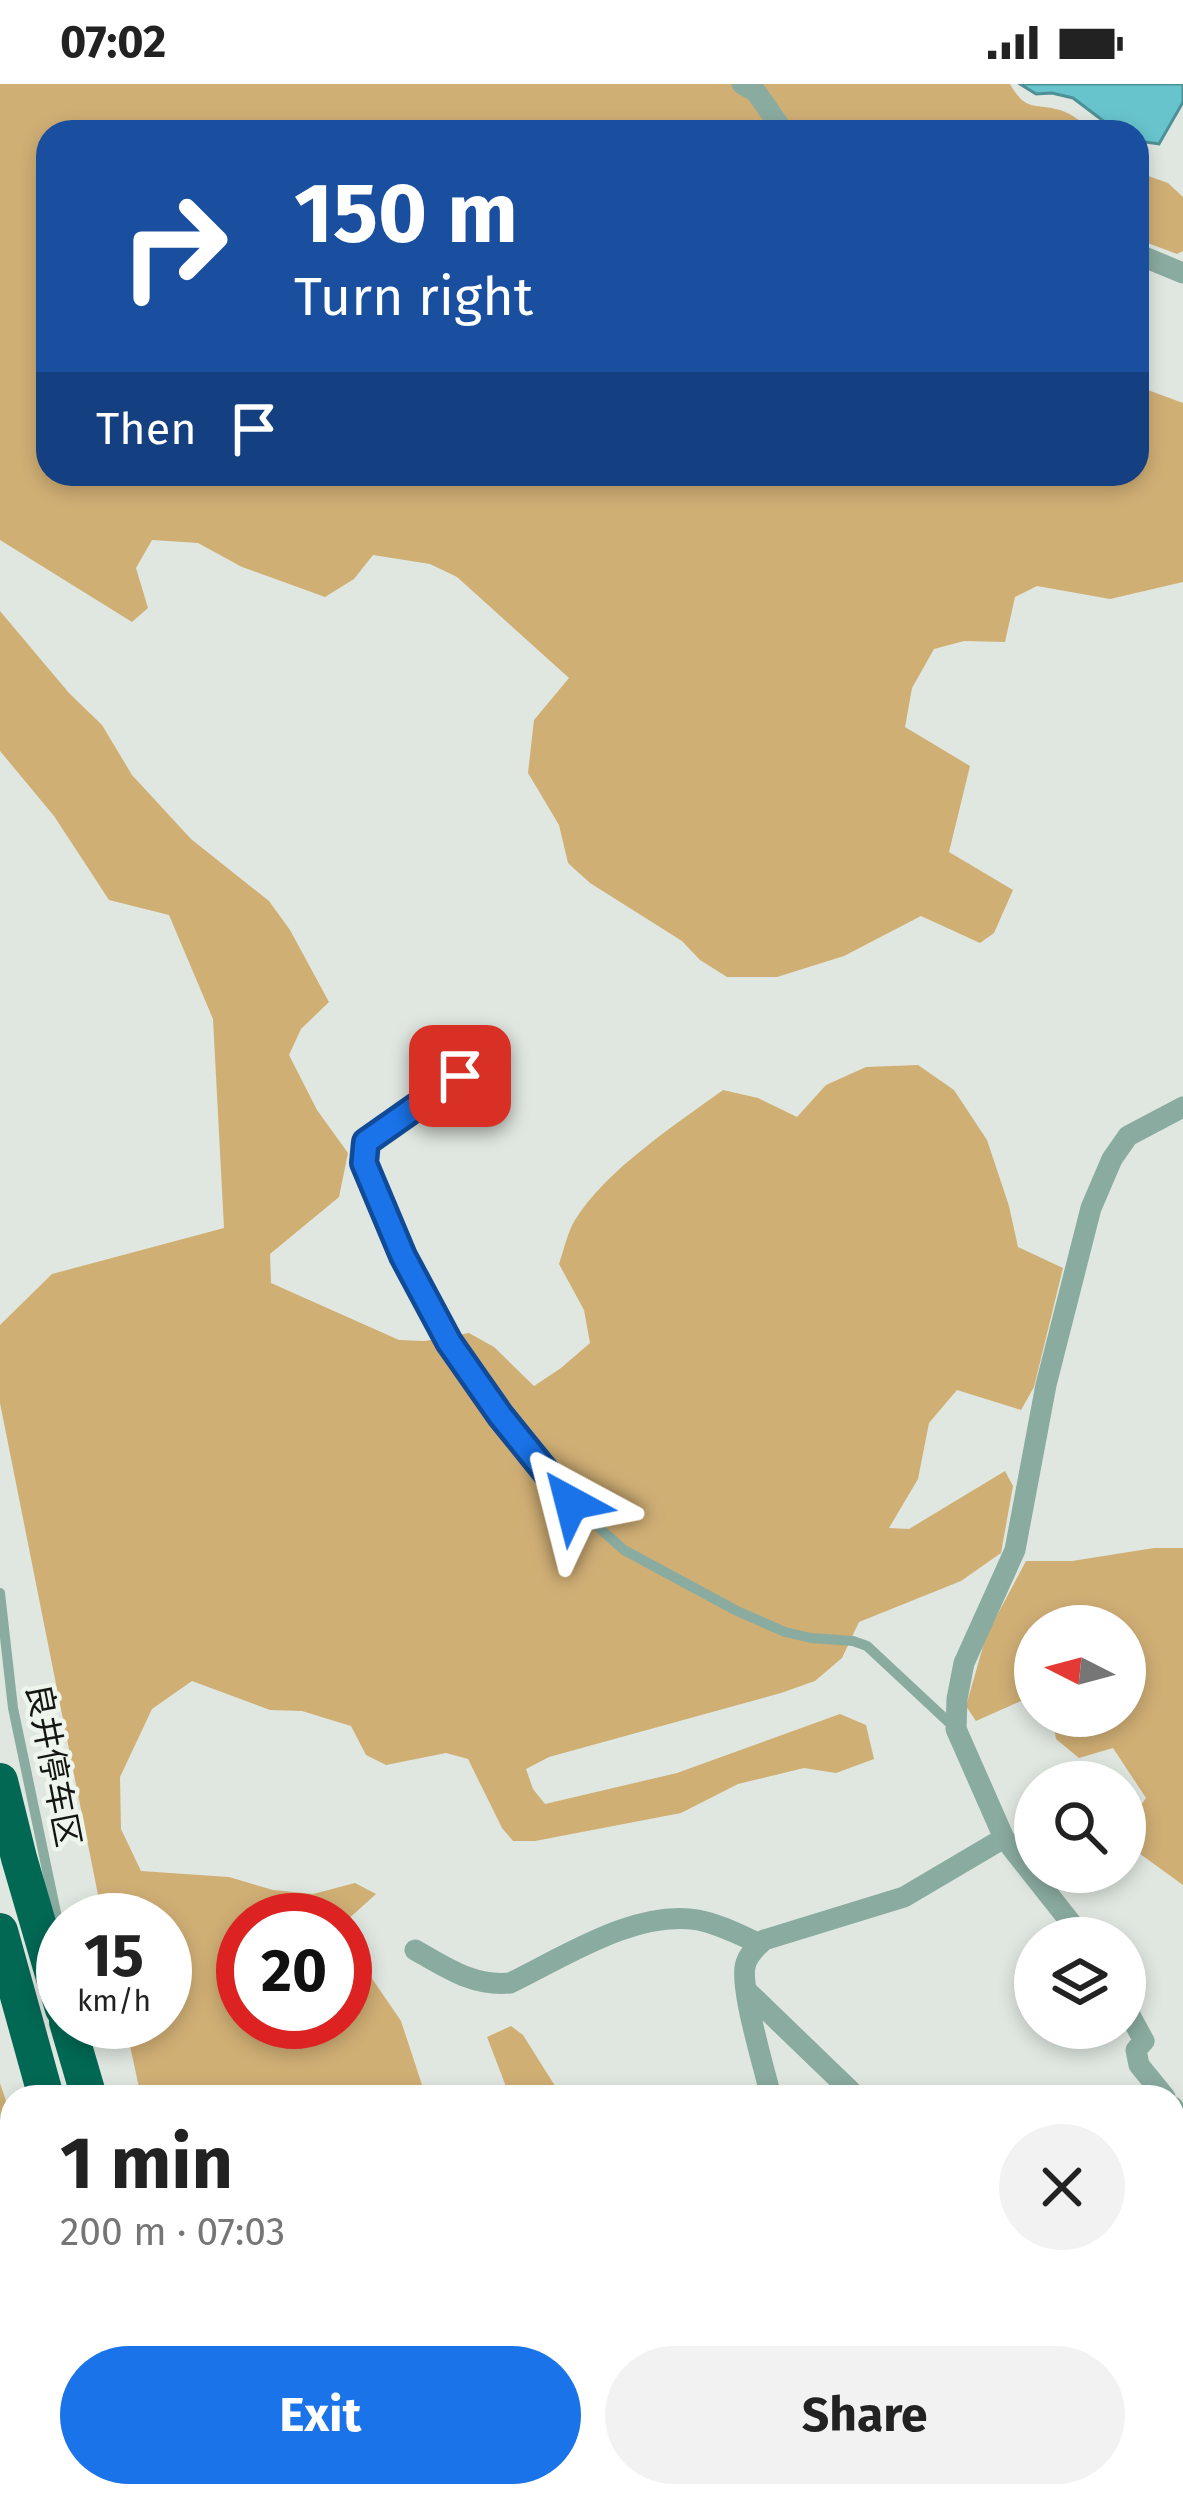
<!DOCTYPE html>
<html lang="en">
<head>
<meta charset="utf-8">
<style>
	body { margin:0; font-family:"Fira Sans","Noto Sans SC",sans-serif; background:#f2f2f2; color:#222; height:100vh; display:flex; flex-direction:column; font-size:45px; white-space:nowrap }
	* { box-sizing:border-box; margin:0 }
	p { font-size:39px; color:#767676 }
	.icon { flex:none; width:66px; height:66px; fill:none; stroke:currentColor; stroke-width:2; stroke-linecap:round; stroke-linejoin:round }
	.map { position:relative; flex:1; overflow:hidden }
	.side { position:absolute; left:0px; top:2001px; width:1185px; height:423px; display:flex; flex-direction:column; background:#fff; border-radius:36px 36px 0 0; box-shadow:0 6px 18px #0003 }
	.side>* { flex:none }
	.guide { position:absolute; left:36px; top:36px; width:1113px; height:366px; border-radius:36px; box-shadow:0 6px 18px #0003; background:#1a4fa0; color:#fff; overflow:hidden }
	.needle { width:78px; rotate:276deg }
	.buttons { position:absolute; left:1014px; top:1521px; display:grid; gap:24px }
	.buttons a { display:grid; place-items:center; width:132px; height:132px; border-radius:50%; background:#fff; box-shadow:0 6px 18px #0003; font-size:60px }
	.speed { position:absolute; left:36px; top:1809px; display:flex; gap:24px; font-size:60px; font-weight:700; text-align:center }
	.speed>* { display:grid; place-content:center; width:156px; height:156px; border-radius:50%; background:#fff; box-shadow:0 6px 18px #0003; line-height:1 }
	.speed small { font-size:30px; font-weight:400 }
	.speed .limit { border:18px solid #d22; background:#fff; color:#111 }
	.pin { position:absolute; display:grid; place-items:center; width:102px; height:102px; color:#fff; margin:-51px; border-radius:24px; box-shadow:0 6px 18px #0006 }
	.me { position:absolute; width:132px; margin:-66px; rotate:322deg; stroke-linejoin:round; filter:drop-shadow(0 0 9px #0008) }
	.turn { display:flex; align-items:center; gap:42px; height:252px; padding:0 60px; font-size:54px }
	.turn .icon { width:156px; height:156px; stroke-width:2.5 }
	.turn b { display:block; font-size:84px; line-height:102px }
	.then { display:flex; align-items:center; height:114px; padding:0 60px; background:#0003; gap:24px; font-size:45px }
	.round { display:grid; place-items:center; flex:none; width:126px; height:126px; border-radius:63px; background:#f2f2f2 }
	.headline { display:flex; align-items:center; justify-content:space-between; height:204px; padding:0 60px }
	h1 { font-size:72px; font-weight:700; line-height:90px }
	.action { display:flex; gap:24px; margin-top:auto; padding:24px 60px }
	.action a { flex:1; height:138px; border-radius:72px; background:#1a73e8; color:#fff; font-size:48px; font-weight:700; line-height:138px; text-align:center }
	.action a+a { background:#f2f2f2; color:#222 }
	.status { display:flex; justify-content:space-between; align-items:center; height:84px; padding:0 60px; background:#fff; direction:ltr }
	.status svg { height:33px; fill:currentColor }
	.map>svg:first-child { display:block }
</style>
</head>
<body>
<div class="status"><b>07:02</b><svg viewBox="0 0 49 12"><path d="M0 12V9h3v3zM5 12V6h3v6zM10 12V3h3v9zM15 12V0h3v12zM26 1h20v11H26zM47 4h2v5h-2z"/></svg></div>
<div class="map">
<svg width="1183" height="2423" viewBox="0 0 1183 2423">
	<rect width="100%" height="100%" fill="#e0e7e0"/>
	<path fill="#d0af75" d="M 0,0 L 1010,0 C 1026,28 1033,19 1060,26 C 1072,30 1084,39 1093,48 L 48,48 L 48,390 L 1137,390 L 1137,302 L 1183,319 L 1183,498 L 1110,515 L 1037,502 L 1015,513 L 1005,558 L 964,557 L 934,565 L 912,604 L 905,643 L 970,682 L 949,768 L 1013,806 L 994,849 L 980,859 L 921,832 L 844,872 L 777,893 L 727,893 L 700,876 L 682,857 L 590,799 L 568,779 L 559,741 L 528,689 L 534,636 L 569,594 L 457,493 L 430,480 L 373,471 L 354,495 L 325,513 L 242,483 L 198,459 L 152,456 L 136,484 L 148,524 L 132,538 L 0,456 Z
		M 1137,88 L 1168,99 L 1183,113 L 1183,167 L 1177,170 L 1137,155 Z
		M 0,527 L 69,609 L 102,641 L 132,691 L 191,755 L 269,817 L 290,846 L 329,918 L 301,945 L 289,971 L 317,1026 L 348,1069 L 339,1113 L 270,1170 L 271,1199 L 399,1256 L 425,1257 L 469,1249 L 494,1263 L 534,1302 L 561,1284 L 590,1259 L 584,1226 L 559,1180 C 564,1166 567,1149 575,1136 C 606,1086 675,1041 723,1006 L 758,1014 L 797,1033 L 826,1001 L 866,983 L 918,981 L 954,1006 L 987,1056 L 1009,1122 L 1018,1163 L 1063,1184 L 1034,1303 L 1021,1326 L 957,1306 L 929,1339 L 918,1395 L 889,1444 L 909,1445 L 1005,1387 L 1013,1402 L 1001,1469 L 961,1497 L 859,1538 L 842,1574 L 815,1597 L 781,1609 L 549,1673 L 526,1685 L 533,1705 L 545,1720 L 677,1689 L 840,1630 L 866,1641 L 874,1675 L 836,1689 L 804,1684 L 738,1700 L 681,1729 L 535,1757 L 513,1757 L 502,1744 L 468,1675 L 446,1669 L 386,1681 L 366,1671 L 351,1642 L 302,1627 L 270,1626 L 192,1597 L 152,1625 L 120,1693 L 121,1745 L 141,1787 L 229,1793 L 273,1806 L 313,1810 L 355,1799 L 376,1810 L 345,1838 L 243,1836 L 243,1938 L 345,1938 L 345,1855 L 401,1937 L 426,2013 L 141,2013 L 125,1938 L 165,1938 L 165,1836 L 103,1836 L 0,1319 L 0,1241 L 52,1190 L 224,1144 L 213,935 L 169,831 L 109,816 L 54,732 L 0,667 Z
		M 1154,1464 L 1183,1464 L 1183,1801 L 1125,1759 L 1125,1743 L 1146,1714 L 1113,1664 L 1079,1674 L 1056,1655 L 1052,1632 L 1125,1632 L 1125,1542 L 1035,1542 L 1035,1614 L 1030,1613 L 976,1637 L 966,1622 L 986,1552 L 1026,1477 L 1072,1477 Z
		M 511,1942 L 523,1951 L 562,2013 L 510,2013 L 487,1953 Z
		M 0,1999 L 12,2035 L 12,2337 L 0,2298 Z
		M 393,2412 L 539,2412 L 557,2423 L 478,2423 L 472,2420 L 468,2423 L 405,2423 Z"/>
	<path fill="#67c4cd" stroke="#4e9095" stroke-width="3" d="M 1020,0 L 1183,0 L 1183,18 L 1159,60 L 1137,57 L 1137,48 L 1118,48 L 1073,14 L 1052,9 L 1036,10 Z"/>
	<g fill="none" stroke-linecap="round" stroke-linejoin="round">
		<path stroke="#8aaba0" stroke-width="10" d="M 460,992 L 366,1058 L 364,1079 L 403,1172 L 449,1257 L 500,1331 L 571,1419 L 624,1466 L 737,1527 L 785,1548 L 811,1554 L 853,1557 L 867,1562 L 956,1645
			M 0,1509 L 13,1624 L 63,1862"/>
		<path stroke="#8aaba0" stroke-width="21" d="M 742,0 L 756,8 L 784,48
			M 1137,170 L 1183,189
			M 1083,1854 L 1004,1754 L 956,1645 L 957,1615 L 964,1579 L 1015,1466 L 1046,1301 L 1091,1124 L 1112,1075 L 1128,1052 L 1183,1023
			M 415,1866 C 446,1883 473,1903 510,1899 C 564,1873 636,1825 698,1836 C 719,1840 740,1851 760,1860
			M 746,1906 L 857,2013
			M 1125,1922 L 1144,1957 L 1136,1966 L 1139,1981 L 1165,2013
			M 771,2013 C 765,1986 738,1900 746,1879 C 749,1869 757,1863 764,1856 L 904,1813 L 1004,1754
			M 1173,2023 L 1183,2036
			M 1173,2172 L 1183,2183
			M 808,2412 L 817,2423
			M 928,2423 L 933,2412"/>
		<path stroke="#006853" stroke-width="36" d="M 0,1697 L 19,1774 L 63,1925
			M 0,1847 L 46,2013
			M 67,1938 L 89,2013
			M 175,2412 L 178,2423
			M 222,2412 L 226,2423"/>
	</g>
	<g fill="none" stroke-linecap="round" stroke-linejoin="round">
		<g stroke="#114b97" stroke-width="30">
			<path id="route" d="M 460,992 L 366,1058 L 364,1079 L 403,1172 L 449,1258 L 500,1331 L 571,1419"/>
		</g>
		<use href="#route" stroke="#1a73e8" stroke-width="21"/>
	</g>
	<g text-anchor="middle" stroke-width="9" stroke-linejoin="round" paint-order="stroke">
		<g font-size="33" fill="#141613" stroke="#eef5ed">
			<text transform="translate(54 1681) rotate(79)" y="12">良井停车区</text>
		</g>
	</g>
</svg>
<div class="buttons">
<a><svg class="needle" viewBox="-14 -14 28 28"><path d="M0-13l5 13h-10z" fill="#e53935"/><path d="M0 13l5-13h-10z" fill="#767676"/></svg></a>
<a><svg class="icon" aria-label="search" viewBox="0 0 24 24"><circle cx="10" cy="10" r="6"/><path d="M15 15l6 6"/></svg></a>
<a><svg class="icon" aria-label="layers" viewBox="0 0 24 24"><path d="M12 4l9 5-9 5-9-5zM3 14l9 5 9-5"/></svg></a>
</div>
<div class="speed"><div>15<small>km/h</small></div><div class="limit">20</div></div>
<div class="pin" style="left:460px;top:992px;background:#d93025"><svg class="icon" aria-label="arrive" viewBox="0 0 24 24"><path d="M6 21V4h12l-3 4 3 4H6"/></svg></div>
<svg class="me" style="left:571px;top:1419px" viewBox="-20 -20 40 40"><path d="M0-17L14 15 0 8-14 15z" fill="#1a73e8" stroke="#fff" stroke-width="4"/></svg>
<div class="guide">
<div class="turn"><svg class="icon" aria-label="right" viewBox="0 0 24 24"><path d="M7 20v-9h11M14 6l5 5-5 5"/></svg><div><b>150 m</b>Turn right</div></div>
<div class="then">Then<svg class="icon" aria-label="arrive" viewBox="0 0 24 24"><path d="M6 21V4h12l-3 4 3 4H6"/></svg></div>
</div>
<section class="side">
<div class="headline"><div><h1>1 min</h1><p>200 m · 07:03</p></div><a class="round"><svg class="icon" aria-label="close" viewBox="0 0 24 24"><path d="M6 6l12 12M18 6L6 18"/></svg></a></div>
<div class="action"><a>Exit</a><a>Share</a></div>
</section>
</div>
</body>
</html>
